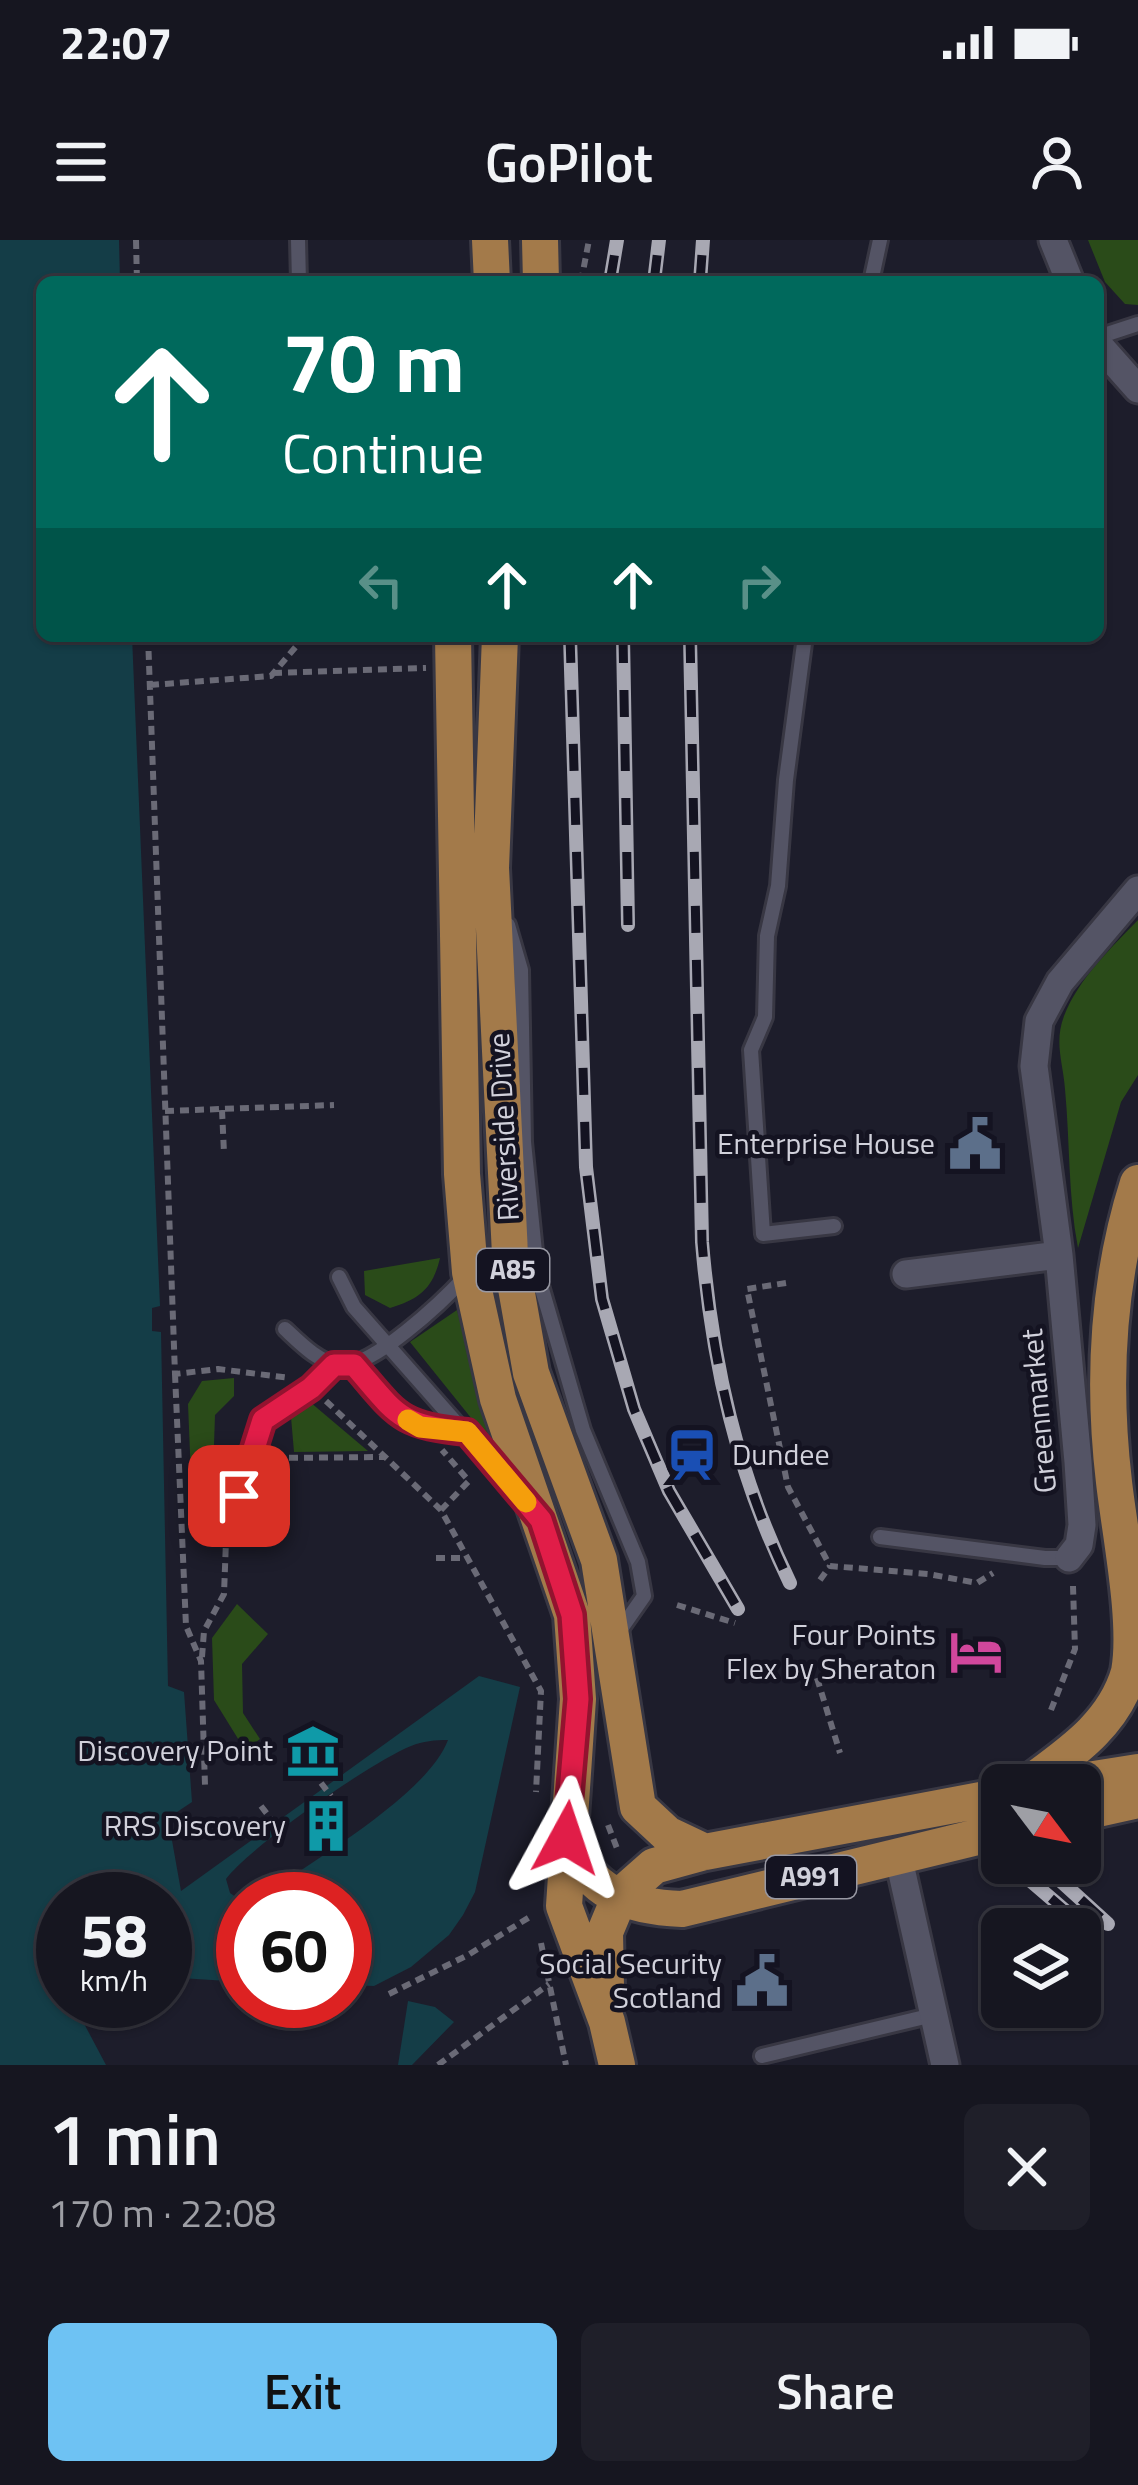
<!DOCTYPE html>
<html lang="en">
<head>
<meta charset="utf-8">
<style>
	body { margin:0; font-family:"Titillium Web",sans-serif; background:#1f1f29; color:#f1f3f6; height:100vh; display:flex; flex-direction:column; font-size:45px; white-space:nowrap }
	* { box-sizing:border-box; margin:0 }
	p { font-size:39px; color:#9e9fa5 }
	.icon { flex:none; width:66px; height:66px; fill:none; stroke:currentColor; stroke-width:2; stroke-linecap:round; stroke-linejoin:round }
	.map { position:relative; height:1825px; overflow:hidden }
	.panel { display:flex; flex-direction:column; background:#161620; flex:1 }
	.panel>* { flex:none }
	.top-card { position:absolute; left:36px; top:36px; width:1068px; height:366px; border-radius:18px; box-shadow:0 3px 9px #0004,0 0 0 3px #35353e; background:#00695c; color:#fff; overflow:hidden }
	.needle { width:78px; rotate:122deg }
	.buttons { position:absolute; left:981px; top:1524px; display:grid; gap:24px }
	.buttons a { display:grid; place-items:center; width:120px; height:120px; border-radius:18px; background:#161620; box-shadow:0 3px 9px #0004,0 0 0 3px #35353e; font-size:60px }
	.speed { position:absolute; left:36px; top:1632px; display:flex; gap:24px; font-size:60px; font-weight:700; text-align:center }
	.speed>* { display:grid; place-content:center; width:156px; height:156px; border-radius:50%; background:#161620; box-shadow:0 3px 9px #0004,0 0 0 3px #35353e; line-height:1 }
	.speed small { font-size:30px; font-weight:400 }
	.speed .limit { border:18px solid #d22; background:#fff; color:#111 }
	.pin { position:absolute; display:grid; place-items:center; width:102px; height:102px; color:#fff; margin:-51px; border-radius:24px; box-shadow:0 6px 18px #0006 }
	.me { position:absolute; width:132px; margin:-66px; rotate:5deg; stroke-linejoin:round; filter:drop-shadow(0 0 9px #0008) }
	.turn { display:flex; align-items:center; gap:42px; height:252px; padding:0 48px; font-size:54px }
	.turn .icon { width:156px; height:156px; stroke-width:2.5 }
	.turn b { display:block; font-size:84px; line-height:102px }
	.lanes { display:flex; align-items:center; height:114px; padding:0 48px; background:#0003; justify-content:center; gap:60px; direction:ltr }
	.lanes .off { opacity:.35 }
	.round { display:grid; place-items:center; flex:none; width:126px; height:126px; border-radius:18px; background:#1f1f29 }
	.summary { display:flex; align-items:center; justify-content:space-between; height:204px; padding:0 48px }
	h1 { font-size:72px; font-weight:600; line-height:90px }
	.cta { display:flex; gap:24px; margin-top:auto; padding:24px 48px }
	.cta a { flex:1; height:138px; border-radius:18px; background:#6ec2f3; color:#111; font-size:48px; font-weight:600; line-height:138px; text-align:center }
	.cta a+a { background:#1f1f29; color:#f1f3f6 }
	.status { display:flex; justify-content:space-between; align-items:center; height:84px; padding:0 60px; background:#161620; direction:ltr }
	.status svg { height:33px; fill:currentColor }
	header { display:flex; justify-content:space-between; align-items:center; height:156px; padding:0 48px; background:#161620; font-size:54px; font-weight:600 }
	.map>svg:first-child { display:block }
</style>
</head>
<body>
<div class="status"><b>22:07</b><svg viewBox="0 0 49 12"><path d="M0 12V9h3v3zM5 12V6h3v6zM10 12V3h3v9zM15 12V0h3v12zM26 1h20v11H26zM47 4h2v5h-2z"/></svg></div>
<header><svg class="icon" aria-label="menu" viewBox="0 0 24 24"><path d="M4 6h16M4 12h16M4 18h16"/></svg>GoPilot<svg class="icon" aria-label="person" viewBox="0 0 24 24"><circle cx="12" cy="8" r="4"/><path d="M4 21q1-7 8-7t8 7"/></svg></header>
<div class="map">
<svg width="1138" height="1825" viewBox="0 0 1138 1825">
	<rect width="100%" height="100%" fill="#1d1d2b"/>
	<path fill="#2a4b19" d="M 1088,0 L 1138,0 L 1138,65 L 1125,64 L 1105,42 Z
		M 1138,680 L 1138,835 L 1121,862 L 1078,1008 C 1068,955 1070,902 1065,849 C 1063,822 1054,803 1064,776 C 1079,738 1111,708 1138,680 Z
		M 440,1018 C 433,1048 420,1059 390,1068 L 365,1055 L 364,1031 Z
		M 457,1070 L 492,1204 L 410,1102 Z
		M 234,1138 L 234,1156 L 215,1175 L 213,1235 L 231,1252 L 220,1265 L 191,1237 L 188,1164 L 202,1141 Z
		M 310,1162 L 368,1211 L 294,1212 L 291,1177 Z
		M 237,1364 L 268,1394 L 242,1424 L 243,1473 L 260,1499 L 245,1510 L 214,1460 L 212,1398 Z"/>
	<path fill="#143d47" d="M 0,0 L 119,0 L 120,42 L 42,42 L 42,396 L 132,396 L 160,1066 L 152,1068 L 152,1091 L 161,1092 L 168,1446 L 184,1452 L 192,1562 L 168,1578 L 181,1651 L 479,1436 L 520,1447 L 475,1652 L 463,1675 L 449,1695 L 411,1727 L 374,1746 L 345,1745 L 345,1659 L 252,1659 L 266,1654 C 315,1619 428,1554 448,1500 C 435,1500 423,1501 411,1506 C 371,1522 251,1606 226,1639 L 230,1653 L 243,1662 L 243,1742 L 165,1737 L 165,1659 L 63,1659 L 63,1728 L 54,1728 L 63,1745 L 63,1761 L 72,1761 L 106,1825 L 0,1825 Z
		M 408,1761 L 435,1767 L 454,1782 L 412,1825 L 398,1825 Z"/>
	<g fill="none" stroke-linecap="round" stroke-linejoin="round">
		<g stroke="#383743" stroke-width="20">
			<path id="lane" d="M 298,0 L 299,42
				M 871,42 L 880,0
				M 1098,97 L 1138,84
				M 805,396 L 786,540 L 778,646 L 767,696 L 765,777 L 751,810 L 763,994 L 834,986
				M 508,685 L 521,730 L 524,902 L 537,1032 L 583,1190 L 638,1322 L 644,1356 L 616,1396
				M 339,1037 L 354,1067 L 518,1253
				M 285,1089 C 300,1103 318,1122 339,1125 C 371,1130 444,1060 466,1036
				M 354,1125 C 398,1176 398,1185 467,1192
				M 239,1256 L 263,1180 L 311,1148 L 333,1125
				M 880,1297 L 1045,1318 L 1069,1318
				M 762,1816 L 933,1775"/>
		</g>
		<g stroke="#383743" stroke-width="33">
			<path id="street" d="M 1053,0 L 1070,42
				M 1098,104 L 1138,149
				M 906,1034 L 1059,1015
				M 1069,1318 L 1079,1305 L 1082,1285 L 1078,1222 L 1059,1015 L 1034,826 L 1039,781 L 1060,742 L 1138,650
				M 898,1615 L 945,1825"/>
		</g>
		<g stroke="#383743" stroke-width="42">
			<path id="primary" d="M 490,0 L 492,42
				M 540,0 L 541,42
				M 453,396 L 462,934 L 470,1032 L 498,1159 L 572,1375 L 578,1459 L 564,1666 L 607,1782 L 617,1825
				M 500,396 L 491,628 L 510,1014 L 531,1133 L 599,1320 L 638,1567 L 667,1594 L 705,1612
				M 1027,1545 C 1069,1514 1114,1485 1129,1432 C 1138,1382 1120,1295 1114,1242 C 1102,1140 1107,1041 1138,943
				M 1056,1545 L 1138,1532
				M 1080,1573 L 1138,1560
				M 568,1601 C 590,1653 628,1667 682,1669 L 1002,1591
				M 606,1748 L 605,1692 L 620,1656 L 654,1626 L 705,1612 L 1002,1556"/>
		</g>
		<path stroke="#6a6a76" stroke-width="6" stroke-dasharray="9 6" stroke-linecap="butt" d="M 136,0 L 137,42
			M 581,42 L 589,0
			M 148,396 L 175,1134 L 218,1129 L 290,1138
			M 273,433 L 426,428
			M 150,445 L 271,436 L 305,396
			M 222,870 L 224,913
			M 165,871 L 334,865
			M 786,1043 L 747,1049 L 788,1247 L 830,1326 L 928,1334 L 977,1343 L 993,1333
			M 175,1134 L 186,1386 L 201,1421 L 205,1545
			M 326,1161 L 441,1270 L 541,1451 L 536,1552
			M 274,1218 L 385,1217
			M 441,1270 L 469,1241 L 442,1210
			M 436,1318 L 467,1318
			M 820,1340 L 830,1326
			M 677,1365 L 735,1383
			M 202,1417 L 204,1391 L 224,1354 L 227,1274
			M 817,1438 L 840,1513
			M 1051,1470 L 1075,1409 L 1073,1346
			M 312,1531 L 331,1556
			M 261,1566 L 281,1592
			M 608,1585 L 618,1611
			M 541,1703 L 566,1825
			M 389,1754 L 468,1715 L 533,1675
			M 438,1825 L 549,1744"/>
		<use href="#lane" stroke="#545465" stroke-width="14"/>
		<use href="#street" stroke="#545465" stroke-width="27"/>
		<use href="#primary" stroke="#a37a4a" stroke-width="36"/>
		<g stroke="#a8a8b3" stroke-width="14">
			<path id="rail" d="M 610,42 L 617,0
				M 654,42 L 659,0
				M 700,42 L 703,0
				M 570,396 L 586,927 L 602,1059 L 634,1169 L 669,1251 L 738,1369
				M 623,396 L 628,685
				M 690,396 L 702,1002 C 712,1123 737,1234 790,1343
				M 1010,1623 L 1096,1697
				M 1041,1623 L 1108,1684"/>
		</g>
		<use href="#rail" stroke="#141321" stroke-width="9" stroke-dasharray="27" stroke-linecap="butt"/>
	</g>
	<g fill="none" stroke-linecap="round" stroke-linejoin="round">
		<g stroke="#92132f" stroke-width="30">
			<path id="route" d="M 239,1256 L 263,1180 L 311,1148 L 334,1125 L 354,1125 C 398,1176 398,1185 467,1192 L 541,1280 L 572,1375 L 578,1459 L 566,1598"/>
		</g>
		<use href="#route" stroke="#e11d48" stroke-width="21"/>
		<path stroke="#f59e0b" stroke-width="21" d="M 408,1180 L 420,1187 L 467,1192 L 526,1262"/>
	</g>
	<defs>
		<g id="civic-bare" transform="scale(4.14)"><path d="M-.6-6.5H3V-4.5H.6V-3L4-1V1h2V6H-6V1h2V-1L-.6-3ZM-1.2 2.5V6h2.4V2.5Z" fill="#5c6f8a" stroke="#141321" stroke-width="2.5" paint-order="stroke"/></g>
		<g id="station-bare" transform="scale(4.14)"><path d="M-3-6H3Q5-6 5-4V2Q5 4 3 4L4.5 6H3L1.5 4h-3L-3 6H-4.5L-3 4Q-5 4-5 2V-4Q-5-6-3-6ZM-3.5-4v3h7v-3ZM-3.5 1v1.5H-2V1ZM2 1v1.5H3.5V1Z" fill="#1a4fb4" stroke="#141321" stroke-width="2.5" paint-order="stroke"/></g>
		<g id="hotel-bare" transform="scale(4.14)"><path d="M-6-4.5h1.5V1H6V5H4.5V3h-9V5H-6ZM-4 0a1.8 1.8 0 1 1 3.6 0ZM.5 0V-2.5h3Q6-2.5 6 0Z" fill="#d1479c" stroke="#141321" stroke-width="2.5" paint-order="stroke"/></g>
		<g id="museum-bare" transform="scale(4.14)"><path d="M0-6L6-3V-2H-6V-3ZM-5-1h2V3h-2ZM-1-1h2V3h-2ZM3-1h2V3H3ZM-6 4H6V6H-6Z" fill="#0f9aa8" stroke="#141321" stroke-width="2.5" paint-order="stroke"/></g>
		<g id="building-bare" transform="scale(4.14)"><path d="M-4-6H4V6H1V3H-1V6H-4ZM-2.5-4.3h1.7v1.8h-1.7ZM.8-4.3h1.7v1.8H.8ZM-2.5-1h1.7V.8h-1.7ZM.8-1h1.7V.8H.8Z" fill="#0f9aa8" stroke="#141321" stroke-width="2.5" paint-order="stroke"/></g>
	</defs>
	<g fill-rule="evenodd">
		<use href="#civic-bare" x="975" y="904"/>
		<use href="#station-bare" x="692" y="1215"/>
		<use href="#hotel-bare" x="976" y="1412"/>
		<use href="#museum-bare" x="313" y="1511"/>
		<use href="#building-bare" x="326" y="1586"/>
		<use href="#civic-bare" x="762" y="1741"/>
	</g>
	<g text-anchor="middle" stroke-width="9" stroke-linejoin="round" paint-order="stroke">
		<g fill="#141321" stroke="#9898a3" stroke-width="3">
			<rect x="477" y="1009" width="72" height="42" rx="9"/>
			<rect x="766" y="1616" width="90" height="42" rx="9"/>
		</g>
		<g font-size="27" font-weight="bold" fill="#d1d1db">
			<text x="513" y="1039">A85</text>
			<text x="811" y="1646">A991</text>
		</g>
		<g font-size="30" fill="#d1d1db" stroke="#141321">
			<text transform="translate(504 887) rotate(-93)" y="10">Riverside Drive</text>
			<text transform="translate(1039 1171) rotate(-95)" y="10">Greenmarket</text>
		</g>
		<g font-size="30" fill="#d1d1db" stroke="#141321" text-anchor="end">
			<text x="935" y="914">Enterprise House</text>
			<text x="732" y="1225" text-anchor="start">Dundee</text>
			<text x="936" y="1405">Four Points<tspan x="936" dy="34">Flex by Sheraton</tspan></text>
			<text x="273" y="1521">Discovery Point</text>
			<text x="286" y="1596">RRS Discovery</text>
			<text x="722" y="1734">Social Security<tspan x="722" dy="34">Scotland</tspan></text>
		</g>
	</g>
</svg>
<div class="buttons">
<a><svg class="needle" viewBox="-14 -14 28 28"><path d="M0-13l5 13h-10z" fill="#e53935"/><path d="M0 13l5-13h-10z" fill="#9e9fa5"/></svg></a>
<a><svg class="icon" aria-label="layers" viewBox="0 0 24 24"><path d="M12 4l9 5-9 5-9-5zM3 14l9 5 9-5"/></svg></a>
</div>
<div class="speed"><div>58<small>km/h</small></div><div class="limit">60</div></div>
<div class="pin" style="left:239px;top:1256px;background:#d93025"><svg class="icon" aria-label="arrive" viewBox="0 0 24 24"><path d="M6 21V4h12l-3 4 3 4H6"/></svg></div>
<svg class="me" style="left:566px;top:1598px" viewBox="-20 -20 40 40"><path d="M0-17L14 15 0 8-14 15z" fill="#e11d48" stroke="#fff" stroke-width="4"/></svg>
<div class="top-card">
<div class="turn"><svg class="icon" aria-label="ahead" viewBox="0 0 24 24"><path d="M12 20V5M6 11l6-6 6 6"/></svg><div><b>70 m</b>Continue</div></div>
<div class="lanes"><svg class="icon off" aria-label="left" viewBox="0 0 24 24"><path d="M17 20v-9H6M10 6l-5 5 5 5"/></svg><svg class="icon" aria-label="ahead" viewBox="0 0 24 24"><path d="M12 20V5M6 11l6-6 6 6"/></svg><svg class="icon" aria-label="ahead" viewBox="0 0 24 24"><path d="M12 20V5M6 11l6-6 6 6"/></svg><svg class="icon off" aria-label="right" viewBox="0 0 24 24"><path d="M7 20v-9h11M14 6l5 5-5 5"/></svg></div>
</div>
</div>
<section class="panel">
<div class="summary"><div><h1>1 min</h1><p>170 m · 22:08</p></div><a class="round"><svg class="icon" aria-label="close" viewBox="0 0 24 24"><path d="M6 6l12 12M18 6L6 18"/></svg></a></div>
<div class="cta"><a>Exit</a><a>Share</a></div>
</section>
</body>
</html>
